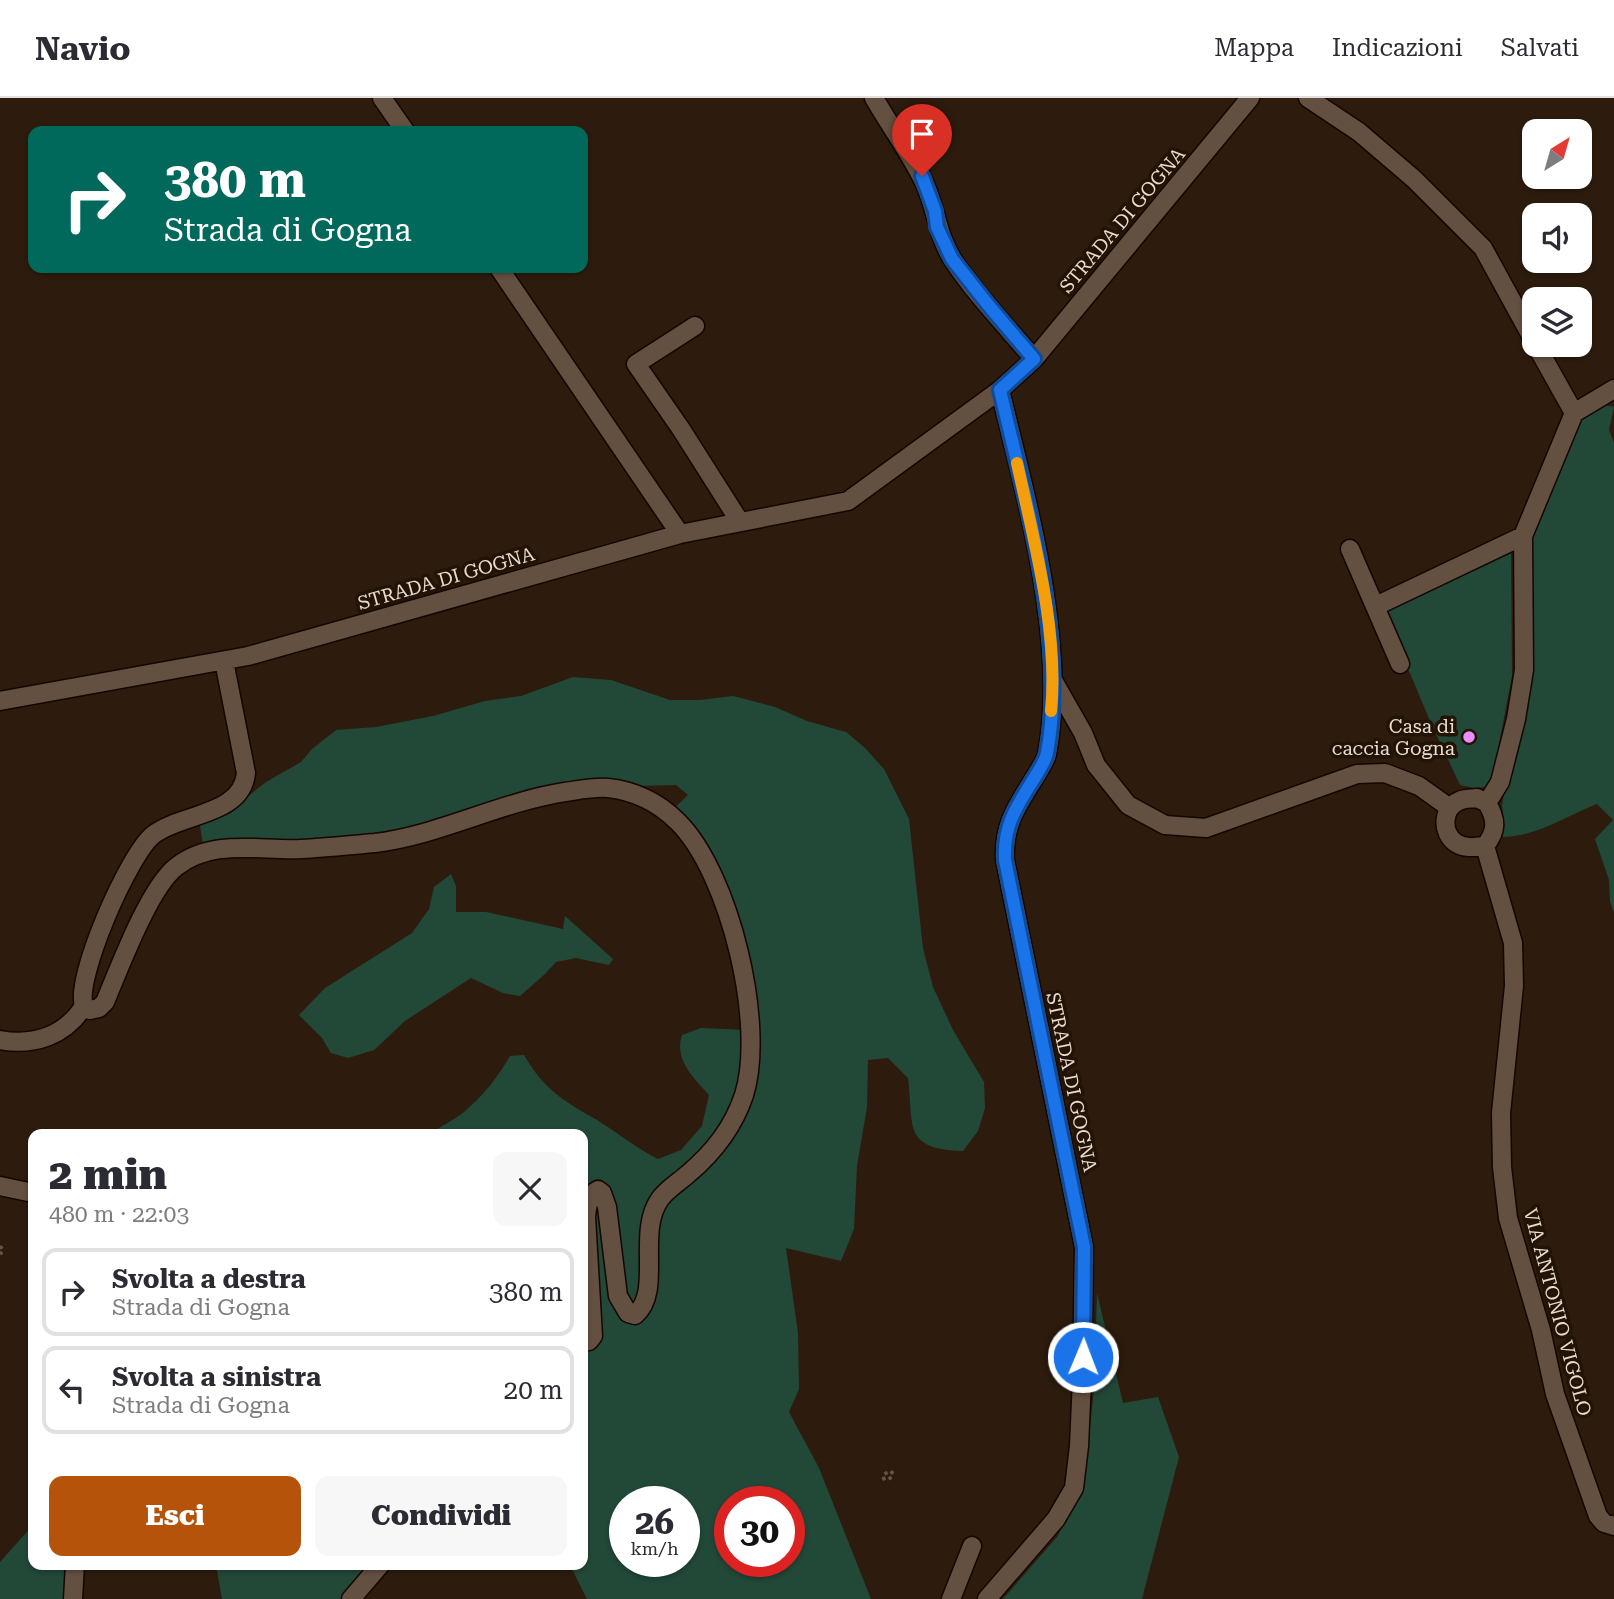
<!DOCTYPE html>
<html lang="it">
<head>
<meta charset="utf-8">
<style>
	body { margin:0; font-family:"Roboto Serif",serif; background:#f7f7f7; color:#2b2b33; height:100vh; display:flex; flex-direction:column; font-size:26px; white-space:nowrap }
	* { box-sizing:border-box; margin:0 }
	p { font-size:23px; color:#7c7c81 }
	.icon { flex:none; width:38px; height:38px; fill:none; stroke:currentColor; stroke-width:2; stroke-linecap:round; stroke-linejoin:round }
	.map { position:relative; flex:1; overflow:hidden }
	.drawer { position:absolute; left:28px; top:1031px; width:560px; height:441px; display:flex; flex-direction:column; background:#fff; border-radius:14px; box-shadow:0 2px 5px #0004 }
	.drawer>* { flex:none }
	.hud { position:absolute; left:28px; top:28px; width:560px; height:147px; border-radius:14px; box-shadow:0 2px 5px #0004; background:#00695c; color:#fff; overflow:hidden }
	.needle { width:46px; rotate:37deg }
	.fabs { position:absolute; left:1522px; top:21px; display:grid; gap:14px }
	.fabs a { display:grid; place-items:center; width:70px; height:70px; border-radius:14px; background:#fff; box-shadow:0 2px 5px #0004; font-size:35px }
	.speed { position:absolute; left:609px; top:1388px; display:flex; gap:14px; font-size:35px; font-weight:700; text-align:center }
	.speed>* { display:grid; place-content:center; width:91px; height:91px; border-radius:50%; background:#fff; box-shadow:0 2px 5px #0004; line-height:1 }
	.speed small { font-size:18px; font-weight:400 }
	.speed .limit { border:10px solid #d22; background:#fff; color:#111 }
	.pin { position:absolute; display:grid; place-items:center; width:60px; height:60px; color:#fff; margin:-72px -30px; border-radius:50% 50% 50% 0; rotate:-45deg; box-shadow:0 0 7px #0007 }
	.pin .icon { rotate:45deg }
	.me { position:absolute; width:77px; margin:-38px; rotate:1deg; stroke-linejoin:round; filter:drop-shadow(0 0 5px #0008) }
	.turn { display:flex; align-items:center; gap:24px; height:147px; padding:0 21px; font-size:32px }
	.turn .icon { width:91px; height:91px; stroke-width:2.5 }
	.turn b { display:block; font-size:49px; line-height:60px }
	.round { display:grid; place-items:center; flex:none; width:74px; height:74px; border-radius:14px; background:#f7f7f7 }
	.headline { display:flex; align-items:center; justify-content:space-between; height:119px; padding:0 21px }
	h1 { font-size:42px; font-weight:800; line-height:52px }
	.cta { display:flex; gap:14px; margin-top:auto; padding:14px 21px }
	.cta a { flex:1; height:80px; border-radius:14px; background:#b45309; color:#fff; font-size:28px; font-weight:800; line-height:80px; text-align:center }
	.cta a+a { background:#f7f7f7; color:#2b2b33 }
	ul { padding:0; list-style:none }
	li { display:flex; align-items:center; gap:21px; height:88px; margin:0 14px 10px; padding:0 7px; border:4px solid #e1e1e2; border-radius:14px }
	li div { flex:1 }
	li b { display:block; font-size:26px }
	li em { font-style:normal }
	header { display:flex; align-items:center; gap:42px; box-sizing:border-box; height:98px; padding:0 35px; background:#fff; border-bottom:2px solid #e1e1e2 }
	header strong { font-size:33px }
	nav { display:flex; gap:38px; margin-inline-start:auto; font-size:24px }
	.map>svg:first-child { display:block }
</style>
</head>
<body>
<header>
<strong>Navio</strong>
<nav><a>Mappa</a><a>Indicazioni</a><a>Salvati</a></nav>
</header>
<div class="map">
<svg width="1614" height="1501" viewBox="0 0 1614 1501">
	<rect width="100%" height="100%" fill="#2d1c0d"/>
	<path fill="#224838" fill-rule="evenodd" d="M 1604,307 L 1614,309 L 1609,332 L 1614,345 L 1614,815 L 1610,803 L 1609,782 L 1595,741 L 1613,722 L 1597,706 C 1568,717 1536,739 1503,739 L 1504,726 L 1502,707 L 1528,575 L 1530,416 L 1574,315 Z
		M 1511,449 L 1512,578 L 1491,688 L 1475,690 L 1460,687 L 1430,623 L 1381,506 Z
		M 573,579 L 611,582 L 670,602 L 700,602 L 733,598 L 775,609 L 807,623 L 846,634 L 864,649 L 884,671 L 909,721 L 923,850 L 933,889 L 953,932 L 984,984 L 985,1010 L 978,1033 L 963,1053 C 902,1051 914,1028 908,980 L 888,960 L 868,962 L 867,1009 L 857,1068 L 854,1131 L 841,1163 L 786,1150 L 798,1235 L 799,1291 L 789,1314 L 819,1370 L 871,1501 L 587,1501 L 570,1467 L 583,1466 L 583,1036 L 432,1036 C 442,1026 454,1023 464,1014 C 483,998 498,979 510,958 L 524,957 C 544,992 564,1003 597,1022 C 618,1035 636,1050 658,1061 L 681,1052 L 702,1028 L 709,997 C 693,979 674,962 682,937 L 701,930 L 746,932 L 720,785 L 666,718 L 688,697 L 676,687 L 639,688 L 586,694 L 388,741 L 203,746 L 199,722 L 237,707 L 266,684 L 301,664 L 312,651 L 336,632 L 376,629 L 433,618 L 485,603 L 521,598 ZM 625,1404 L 684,1404 L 684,1463 L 625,1463 ZM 730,1404 L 789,1404 L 789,1463 L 730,1463 Z
		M 451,776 L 456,788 L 456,814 L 486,814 L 563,831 L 565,818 L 613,861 L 609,867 L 576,860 L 556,864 L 545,876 L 520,898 L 503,895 L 471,880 L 405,923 L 374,952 L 348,960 L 331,955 L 322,940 L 299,917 L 325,890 L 412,835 L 429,811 L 434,789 Z
		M 1097,1195 L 1123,1305 L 1158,1299 L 1179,1359 L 1142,1501 L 1003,1501 L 1057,1439 L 1079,1399 L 1085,1374 L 1094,1292 Z
		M 33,1427 L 33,1466 L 75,1467 L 73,1501 L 0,1501 L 0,1464 Z
		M 216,1467 L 373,1467 L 342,1501 L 222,1501 Z"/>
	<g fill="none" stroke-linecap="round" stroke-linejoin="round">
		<g stroke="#140600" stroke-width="21">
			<path id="minor" d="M 382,0 L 405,33
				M 874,0 C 889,26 907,51 921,78 C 936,105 936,136 953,162 C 976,197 1007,229 1034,261
				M 1308,0 L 1359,34 L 1414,81 L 1483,150 L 1535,245
				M 499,170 L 680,436
				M 695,228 L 636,266 L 681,331 L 740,424
				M 1536,247 L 1574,315
				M 1350,451 L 1400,566
				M 1376,508 L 1523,438
				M 1054,584 L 1083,635 L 1096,667 L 1128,707 L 1165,727 L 1206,730 L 1357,676 L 1385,675 L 1419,688 L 1450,710
				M 0,603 L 248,558 L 680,436 L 848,403 L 1000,292 L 1034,261 L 1250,0
				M 1477,700 L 1487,705 C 1497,722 1497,733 1485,748 C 1476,749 1465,751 1456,745 C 1441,735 1442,710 1459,703 C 1465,700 1471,701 1477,700 Z
				M 1487,705 L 1500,684 L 1516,621 L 1524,572 L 1523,438 L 1574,315 L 1614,291
				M 1485,748 L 1513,845 L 1514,888 L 1501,1015 L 1502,1069 L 1508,1120 L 1541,1232 L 1555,1296 L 1598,1418 L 1604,1425 L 1614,1428
				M 84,908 L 90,912 L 99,910 L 105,904 C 119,871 149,790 176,769 C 213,740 259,753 301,751 C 326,750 351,747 375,745 C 440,737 500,704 565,694 C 579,692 593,689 608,690 C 636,693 658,704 678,724 C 730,776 766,927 744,997 C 733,1030 714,1054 688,1076 C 679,1084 667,1091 660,1101 C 636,1134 663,1194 635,1217 L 628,1215 L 618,1198 L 607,1109 L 602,1095 L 598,1092 C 588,1097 587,1109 586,1119 L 593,1238 L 589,1243 L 583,1244
				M 0,942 C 34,948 65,938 84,908 C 74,881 129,756 153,737 C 181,715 242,718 246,675 L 224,563
				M 0,1088 L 33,1095
				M 73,1501 L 75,1466
				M 351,1501 L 381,1466
				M 951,1501 L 972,1448
				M 987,1501 L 1056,1421 L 1074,1390 L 1079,1348 L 1082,1281 L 1084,1149 L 1005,762 C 1003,727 1017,708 1035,679 C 1039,672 1045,664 1047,656 C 1068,545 1026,401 1000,292"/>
		</g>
		<path stroke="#665649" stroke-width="3.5" stroke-dasharray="3.5 5" stroke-linecap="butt" d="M 0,1148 L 4,1153 L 0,1156
			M 891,1373 L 894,1378 L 885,1383 L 882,1377 Z"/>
		<use href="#minor" stroke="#645041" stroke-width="18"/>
	</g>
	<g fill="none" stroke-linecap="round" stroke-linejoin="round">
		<g stroke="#114b97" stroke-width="18">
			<path id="route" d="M 922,78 L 935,113 L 937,129 L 952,161 L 989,208 L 1034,261 L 1000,292 C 1025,402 1068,544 1047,655 C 1045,664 1039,672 1035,679 C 1017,708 1003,727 1005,762 L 1084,1149 L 1083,1259"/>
		</g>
		<use href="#route" stroke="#1a73e8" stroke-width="12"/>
		<path stroke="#f59e0b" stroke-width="12" d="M 1017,365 C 1034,444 1059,534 1051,613"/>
	</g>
	<circle fill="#eb8dfc" stroke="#231305" stroke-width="2.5" cx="1469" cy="639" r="7"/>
	<g text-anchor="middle" stroke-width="7" stroke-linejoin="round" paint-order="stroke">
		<g font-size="19" fill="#e7dbd2" stroke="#231305">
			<text transform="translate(1122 122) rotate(-50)" y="7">STRADA DI GOGNA</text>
			<text transform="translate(446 480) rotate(-16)" y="7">STRADA DI GOGNA</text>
			<text transform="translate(1072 984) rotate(78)" y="7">STRADA DI GOGNA</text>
			<text transform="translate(1558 1214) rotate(75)" y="7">VIA ANTONIO VIGOLO</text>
		</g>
		<g font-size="19" fill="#e7dbd2" stroke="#231305" text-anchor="end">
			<text x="1455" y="635">Casa di<tspan x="1455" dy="22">caccia Gogna</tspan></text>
		</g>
	</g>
</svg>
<div class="fabs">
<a><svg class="needle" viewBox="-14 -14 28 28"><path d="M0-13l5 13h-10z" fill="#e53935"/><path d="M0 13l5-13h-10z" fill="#7c7c81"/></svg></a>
<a><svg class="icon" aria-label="sound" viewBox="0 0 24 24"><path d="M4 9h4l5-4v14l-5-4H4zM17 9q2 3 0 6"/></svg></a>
<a><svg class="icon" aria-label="layers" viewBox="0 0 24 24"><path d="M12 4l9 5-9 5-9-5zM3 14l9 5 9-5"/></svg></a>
</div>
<div class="speed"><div>26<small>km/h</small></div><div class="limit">30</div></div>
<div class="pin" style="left:922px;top:78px;background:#d93025"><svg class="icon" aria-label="arrive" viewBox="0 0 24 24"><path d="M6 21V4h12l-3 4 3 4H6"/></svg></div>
<svg class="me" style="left:1083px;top:1259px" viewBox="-20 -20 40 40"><circle r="17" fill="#1a73e8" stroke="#fff" stroke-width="3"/><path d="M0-11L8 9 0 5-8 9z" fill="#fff"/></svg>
<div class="hud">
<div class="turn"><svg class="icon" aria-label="right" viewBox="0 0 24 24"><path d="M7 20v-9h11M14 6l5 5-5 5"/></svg><div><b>380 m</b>Strada di Gogna</div></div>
</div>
<section class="drawer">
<div class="headline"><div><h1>2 min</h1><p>480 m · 22:03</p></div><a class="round"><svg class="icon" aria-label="close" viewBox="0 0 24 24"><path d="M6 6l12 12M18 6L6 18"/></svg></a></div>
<ul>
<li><svg class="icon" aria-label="right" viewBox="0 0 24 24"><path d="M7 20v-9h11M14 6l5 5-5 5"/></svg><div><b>Svolta a destra</b><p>Strada di Gogna</p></div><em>380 m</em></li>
<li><svg class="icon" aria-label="left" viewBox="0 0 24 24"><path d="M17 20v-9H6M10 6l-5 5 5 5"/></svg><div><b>Svolta a sinistra</b><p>Strada di Gogna</p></div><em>20 m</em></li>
</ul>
<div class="cta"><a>Esci</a><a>Condividi</a></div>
</section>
</div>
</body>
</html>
